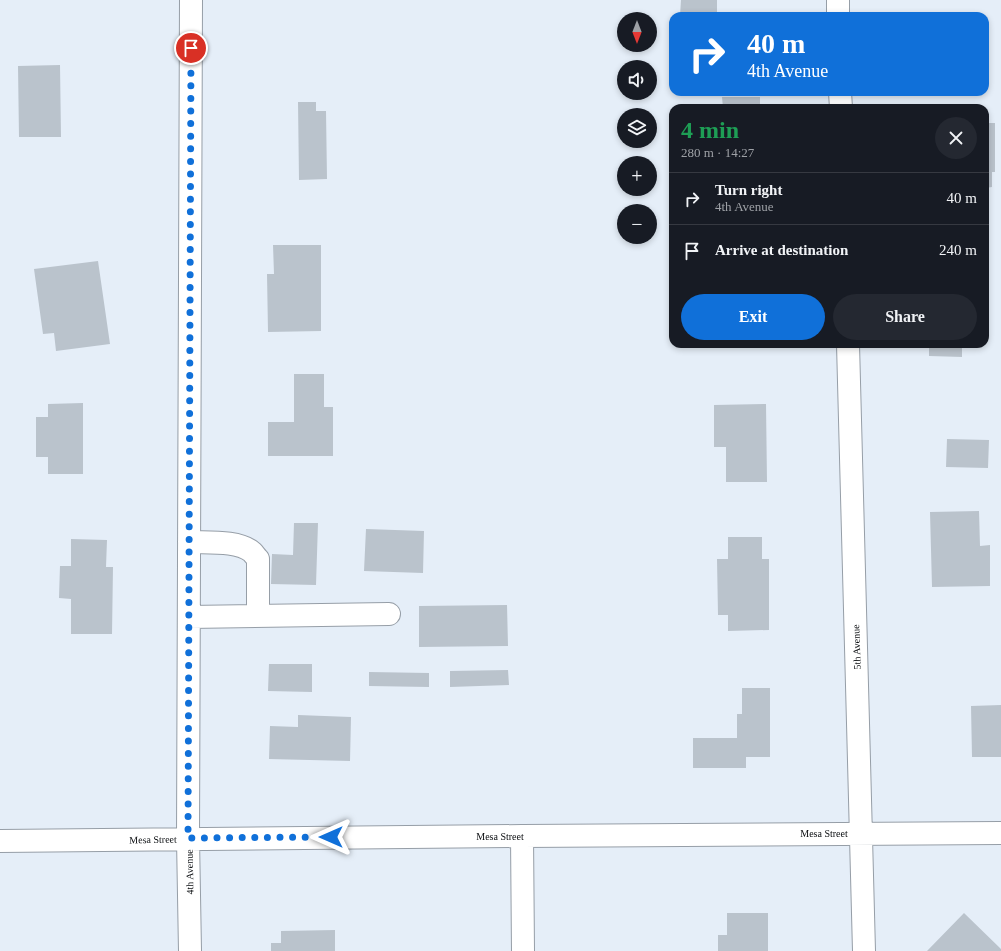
<!DOCTYPE html>
<html lang="en">
<head>
<meta charset="utf-8">
<style>
	body { margin:0; font-family:"Times New Roman",serif; background:#242831; color:#f1f3f6; height:100vh; display:flex; flex-direction:column; font-size:15px; white-space:nowrap }
	* { box-sizing:border-box; margin:0 }
	p { font-size:13px; color:#9ea1a6 }
	.icon { flex:none; width:22px; height:22px; fill:none; stroke:currentColor; stroke-width:2; stroke-linecap:round; stroke-linejoin:round }
	.map { position:relative; flex:1; overflow:hidden }
	.sheet { position:absolute; left:669px; top:104px; width:320px; height:244px; display:flex; flex-direction:column; background:#171b24; border-radius:12px; box-shadow:0 2px 6px #0003 }
	.sheet>* { flex:none }
	.banner { position:absolute; left:669px; top:12px; width:320px; height:84px; border-radius:12px; box-shadow:0 2px 6px #0003; background:#1070d9; color:#fff; overflow:hidden }
	.needle { width:26px; rotate:180deg }
	.controls { position:absolute; left:617px; top:12px; display:grid; gap:8px }
	.controls a { display:grid; place-items:center; width:40px; height:40px; border-radius:50%; background:#171b24; box-shadow:0 2px 6px #0003; font-size:20px }
	.pin { position:absolute; display:grid; place-items:center; width:34px; height:34px; color:#fff; margin:-17px; border:2px solid #fff; border-radius:50%; box-shadow:0 1px 4px #0007 }
	.me { position:absolute; width:44px; margin:-22px; rotate:270deg; stroke-linejoin:round; filter:drop-shadow(0 0 3px #0008) }
	.turn { display:flex; align-items:center; gap:14px; height:84px; padding:0 12px; font-size:18px }
	.turn .icon { width:52px; height:52px; stroke-width:2.5 }
	.turn b { display:block; font-size:28px; line-height:34px }
	.round { display:grid; place-items:center; flex:none; width:42px; height:42px; border-radius:21px; background:#242831 }
	.headline { display:flex; align-items:center; justify-content:space-between; height:68px; padding:0 12px }
	h1 { font-size:24px; font-weight:700; line-height:30px; color:#1e9e55 }
	.action { display:flex; gap:8px; margin-top:auto; padding:8px 12px }
	.action a { flex:1; height:46px; border-radius:24px; background:#1070d9; color:#fff; font-size:16px; font-weight:700; line-height:46px; text-align:center }
	.action a+a { background:#242831; color:#f1f3f6 }
	ul { padding:0; list-style:none }
	li { display:flex; align-items:center; gap:12px; height:52px; padding:0 12px; border-top:1px solid #363941 }
	li div { flex:1 }
	li b { display:block; font-size:15px }
	li em { font-style:normal }
	.map>svg:first-child { display:block }
</style>
</head>
<body>
<div class="map">
<svg width="1001" height="951" viewBox="0 0 1001 951">
	<rect width="100%" height="100%" fill="#e5eef8"/>
	<path fill="#bac3cc" d="M 681,0 L 717,0 L 717,16 L 680,16 Z
		M 60,65 L 61,137 L 19,137 L 18,66 Z
		M 722,97 L 760,97 L 760,108 L 723,108 Z
		M 298,102 L 316,102 L 316,111 L 326,111 L 327,179 L 299,180 Z
		M 985,123 L 995,123 L 995,172 L 992,172 L 992,187 L 985,188 Z
		M 273,245 L 321,245 L 321,331 L 268,332 L 267,274 L 274,274 Z
		M 98,261 L 110,344 L 56,351 L 54,333 L 43,334 L 34,269 Z
		M 929,344 L 962,344 L 962,357 L 929,356 Z
		M 294,374 L 324,374 L 324,407 L 333,407 L 333,456 L 268,456 L 268,422 L 294,422 Z
		M 83,403 L 83,474 L 48,474 L 48,457 L 36,457 L 36,417 L 48,417 L 48,404 Z
		M 766,404 L 767,482 L 726,482 L 726,447 L 714,447 L 714,405 Z
		M 947,439 L 989,440 L 988,468 L 946,467 Z
		M 979,511 L 980,546 L 990,545 L 990,586 L 932,587 L 930,512 Z
		M 294,523 L 318,523 L 316,585 L 271,584 L 272,554 L 293,555 Z
		M 366,529 L 424,531 L 423,573 L 364,571 Z
		M 728,537 L 762,537 L 762,559 L 769,559 L 769,630 L 728,631 L 728,615 L 718,615 L 717,559 L 728,559 Z
		M 71,539 L 107,540 L 106,567 L 113,567 L 112,634 L 71,634 L 71,599 L 59,598 L 60,566 L 71,566 Z
		M 507,605 L 508,646 L 419,647 L 419,606 Z
		M 269,664 L 312,664 L 312,692 L 268,691 Z
		M 508,670 L 509,685 L 450,687 L 450,671 Z
		M 369,672 L 429,673 L 429,687 L 369,686 Z
		M 742,688 L 770,688 L 770,757 L 746,757 L 746,768 L 693,768 L 693,738 L 737,738 L 737,714 L 742,714 Z
		M 1001,705 L 1001,757 L 972,757 L 971,706 Z
		M 298,715 L 351,717 L 350,761 L 269,759 L 270,726 L 298,727 Z
		M 727,913 L 768,913 L 768,951 L 718,951 L 718,935 L 727,935 Z
		M 964,913 L 1001,949 L 1001,951 L 927,951 Z
		M 335,930 L 335,951 L 271,951 L 271,943 L 281,943 L 281,931 Z"/>
	<g fill="none" stroke-linecap="round" stroke-linejoin="round">
		<g stroke="#969ea7" stroke-width="24">
			<path id="minor" d="M 838,0 L 838,16
				M 840,92 L 841,108
				M 848,344 L 864,951
				M 189,542 C 207,543 238,540 252,552 C 254,554 256,557 258,559 L 258,616
				M 189,617 L 389,614
				M 522,836 L 523,951
				M 0,841 L 522,836 L 1001,833
				M 190,951 L 188,839 L 191,0"/>
		</g>
		<use href="#minor" stroke="#fff" stroke-width="22"/>
	</g>
	<g fill="none" stroke-linecap="round" stroke-linejoin="round">
		<path stroke="#1070d9" stroke-width="7" stroke-dasharray="0 12.6" d="M 191,48 L 188,838 L 331,837"/>
	</g>
	<g text-anchor="middle" stroke-width="3" stroke-linejoin="round" paint-order="stroke">
		<g font-size="10" fill="#0a0d10" stroke="#fff">
			<text transform="translate(856 647) rotate(-92)" y="4">5th Avenue</text>
			<text x="824" y="837">Mesa Street</text>
			<text x="500" y="840">Mesa Street</text>
			<text transform="translate(153 839) rotate(-1)" y="4">Mesa Street</text>
			<text transform="translate(189 872) rotate(-91)" y="4">4th Avenue</text>
		</g>
	</g>
</svg>
<div class="controls">
<a><svg class="needle" viewBox="-14 -14 28 28"><path d="M0-13l5 13h-10z" fill="#e53935"/><path d="M0 13l5-13h-10z" fill="#9ea1a6"/></svg></a>
<a><svg class="icon" aria-label="sound" viewBox="0 0 24 24"><path d="M4 9h4l5-4v14l-5-4H4zM17 9q2 3 0 6"/></svg></a>
<a><svg class="icon" aria-label="layers" viewBox="0 0 24 24"><path d="M12 4l9 5-9 5-9-5zM3 14l9 5 9-5"/></svg></a>
<a>+</a>
<a>−</a>
</div>
<div class="pin" style="left:191px;top:48px;background:#d93025"><svg class="icon" aria-label="arrive" viewBox="0 0 24 24"><path d="M6 21V4h12l-3 4 3 4H6"/></svg></div>
<svg class="me" style="left:331px;top:837px" viewBox="-20 -20 40 40"><path d="M0-17L14 15 0 8-14 15z" fill="#1070d9" stroke="#fff" stroke-width="4"/></svg>
<div class="banner">
<div class="turn"><svg class="icon" aria-label="right" viewBox="0 0 24 24"><path d="M7 20v-9h11M14 6l5 5-5 5"/></svg><div><b>40 m</b>4th Avenue</div></div>
</div>
<section class="sheet">
<div class="headline"><div><h1>4 min</h1><p>280 m · 14:27</p></div><a class="round"><svg class="icon" aria-label="close" viewBox="0 0 24 24"><path d="M6 6l12 12M18 6L6 18"/></svg></a></div>
<ul>
<li><svg class="icon" aria-label="right" viewBox="0 0 24 24"><path d="M7 20v-9h11M14 6l5 5-5 5"/></svg><div><b>Turn right</b><p>4th Avenue</p></div><em>40 m</em></li>
<li><svg class="icon" aria-label="arrive" viewBox="0 0 24 24"><path d="M6 21V4h12l-3 4 3 4H6"/></svg><div><b>Arrive at destination</b></div><em>240 m</em></li>
</ul>
<div class="action"><a>Exit</a><a>Share</a></div>
</section>
</div>
</body>
</html>
